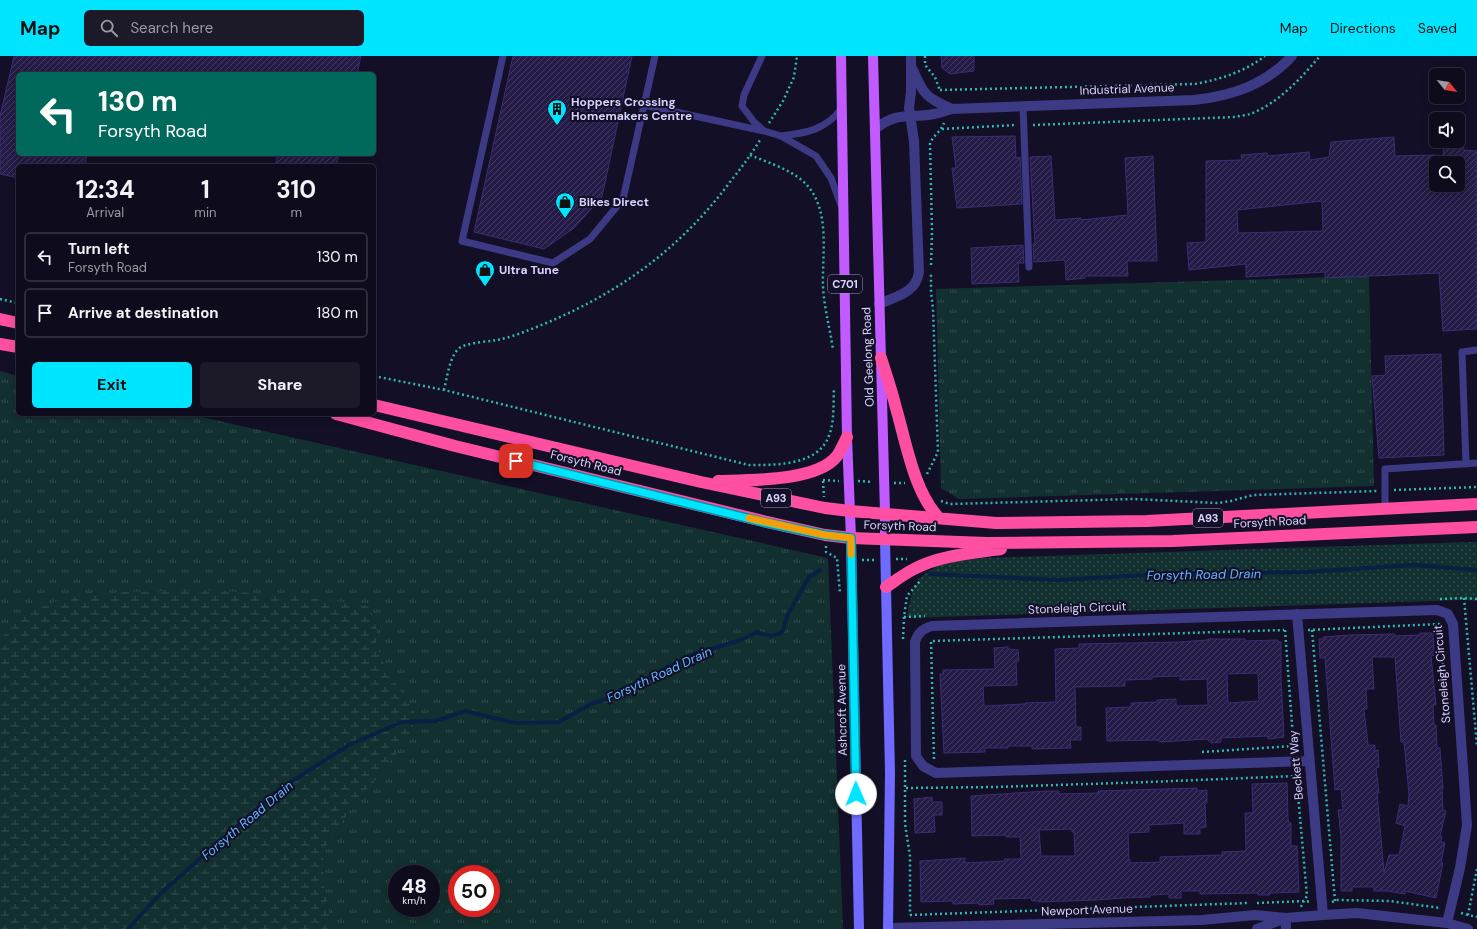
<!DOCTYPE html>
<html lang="en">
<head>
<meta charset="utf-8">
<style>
	body { margin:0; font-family:"DM Sans",sans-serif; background:#1c1929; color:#f1f3f6; height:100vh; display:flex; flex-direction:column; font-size:15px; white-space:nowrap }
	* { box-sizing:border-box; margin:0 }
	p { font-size:13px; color:#9b9ba3 }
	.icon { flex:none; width:22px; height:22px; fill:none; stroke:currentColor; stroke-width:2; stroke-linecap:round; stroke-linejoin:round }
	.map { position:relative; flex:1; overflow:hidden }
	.panel { position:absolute; left:16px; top:108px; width:360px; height:252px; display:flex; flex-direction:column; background:#0e0b1c; border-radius:6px; box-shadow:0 2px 10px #0003,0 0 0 1px #2e2b3b }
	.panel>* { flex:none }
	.top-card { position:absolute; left:16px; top:16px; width:360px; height:84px; border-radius:6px; box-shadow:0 2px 10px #0003,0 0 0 1px #2e2b3b; background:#00695c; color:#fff; overflow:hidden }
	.needle { width:26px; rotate:120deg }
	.controls { position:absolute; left:1429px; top:12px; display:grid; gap:8px }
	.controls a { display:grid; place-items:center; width:36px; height:36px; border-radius:6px; background:#0e0b1c; box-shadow:0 2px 10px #0003,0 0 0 1px #2e2b3b; font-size:20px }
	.speed { position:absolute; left:388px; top:809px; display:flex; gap:8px; font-size:20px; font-weight:700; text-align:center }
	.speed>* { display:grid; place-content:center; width:52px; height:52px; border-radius:50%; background:#0e0b1c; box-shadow:0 2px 10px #0003,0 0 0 1px #2e2b3b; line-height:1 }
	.speed small { font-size:10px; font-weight:400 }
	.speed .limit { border:6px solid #d22; background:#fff; color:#111 }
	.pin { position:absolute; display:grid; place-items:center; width:34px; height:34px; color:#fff; margin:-17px; border-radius:8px; box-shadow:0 2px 6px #0006 }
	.me { position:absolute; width:44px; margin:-22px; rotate:359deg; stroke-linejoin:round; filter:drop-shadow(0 0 3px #0008) }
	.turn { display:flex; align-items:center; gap:14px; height:84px; padding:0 16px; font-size:18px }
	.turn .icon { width:52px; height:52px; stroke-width:2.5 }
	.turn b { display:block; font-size:28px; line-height:34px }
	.eta { display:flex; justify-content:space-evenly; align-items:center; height:68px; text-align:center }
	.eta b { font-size:24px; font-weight:700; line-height:28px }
	.button { display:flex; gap:8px; margin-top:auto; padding:8px 16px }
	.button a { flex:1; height:46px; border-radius:6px; background:#00e5ff; color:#111; font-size:16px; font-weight:700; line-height:46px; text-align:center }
	.button a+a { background:#1c1929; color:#f1f3f6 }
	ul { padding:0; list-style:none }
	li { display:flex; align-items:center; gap:12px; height:50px; margin:0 8px 6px; padding:0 8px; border:2px solid #2e2b3b; border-radius:6px }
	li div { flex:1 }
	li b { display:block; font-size:15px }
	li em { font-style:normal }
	header { display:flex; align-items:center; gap:24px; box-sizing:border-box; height:56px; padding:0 20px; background:#00e5ff; color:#111 }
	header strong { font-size:19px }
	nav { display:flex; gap:22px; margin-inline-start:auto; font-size:14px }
	.search { width:280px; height:36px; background:#1c1929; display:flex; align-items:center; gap:10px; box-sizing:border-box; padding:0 14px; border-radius:6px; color:#9b9ba3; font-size:15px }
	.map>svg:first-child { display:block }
</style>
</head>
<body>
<header>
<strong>Map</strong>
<div class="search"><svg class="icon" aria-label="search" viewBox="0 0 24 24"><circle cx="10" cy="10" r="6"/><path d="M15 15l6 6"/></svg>Search here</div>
<nav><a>Map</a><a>Directions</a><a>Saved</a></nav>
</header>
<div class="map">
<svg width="1477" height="873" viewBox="0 0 1477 873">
	<defs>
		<pattern id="grass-tufts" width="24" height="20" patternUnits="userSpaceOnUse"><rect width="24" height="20" fill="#12302f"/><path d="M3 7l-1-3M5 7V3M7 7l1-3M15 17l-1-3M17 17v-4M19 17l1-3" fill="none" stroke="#344d4e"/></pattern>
		<pattern id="wetland-marsh" width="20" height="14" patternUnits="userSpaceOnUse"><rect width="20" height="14" fill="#12302f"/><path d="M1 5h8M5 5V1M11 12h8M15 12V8" fill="none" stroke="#344d4e"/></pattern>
		<pattern id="park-dots" width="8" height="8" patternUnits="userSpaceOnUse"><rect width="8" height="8" fill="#12302f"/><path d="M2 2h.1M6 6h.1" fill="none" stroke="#344d4e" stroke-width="1.8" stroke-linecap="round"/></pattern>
		<pattern id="building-hatch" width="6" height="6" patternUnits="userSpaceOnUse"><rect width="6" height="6" fill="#241b47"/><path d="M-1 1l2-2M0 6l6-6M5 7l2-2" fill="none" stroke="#433b63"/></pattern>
	</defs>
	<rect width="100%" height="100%" fill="#130f26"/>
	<path fill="url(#grass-tufts)" fill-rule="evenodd" d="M 1369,220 L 1374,430 L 959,443 L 941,432 L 936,233 Z
		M 0,315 L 18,320 L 18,358 L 188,358 L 828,502 L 843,873 L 0,873 ZM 397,818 L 431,818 L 431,852 L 397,852 ZM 457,818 L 491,818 L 491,852 L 457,852 Z"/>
	<path fill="url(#wetland-marsh)" d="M 209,534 L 295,540 L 361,548 L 368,551 L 374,561 L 377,576 L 376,588 L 386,614 L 414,653 L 414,668 L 411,678 L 397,696 L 382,717 L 355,746 L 323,795 L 324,831 L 331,865 L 334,873 L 0,873 L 0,584 L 21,560 L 64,542 L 125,536 Z"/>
	<path fill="url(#park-dots)" d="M 1471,486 L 1477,486 L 1477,545 L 1462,544 L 907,562 C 912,525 919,517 954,503 Z"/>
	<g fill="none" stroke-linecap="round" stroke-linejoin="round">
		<path stroke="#0a1f44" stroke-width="4" d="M 930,518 L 1059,524 L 1163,518 L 1306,516 L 1414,509 L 1477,514
			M 128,873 L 161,837 L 278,734 L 349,689 L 402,666 L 436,665 L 465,655 L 516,667 L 559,666 L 591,648 L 621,638 L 653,619 L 691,599 L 738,585 L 757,576 C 768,580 774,582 783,575 L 787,560 L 809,521 L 820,514"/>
	</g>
	<path fill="url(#building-hatch)" stroke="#3b2d73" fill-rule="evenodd" d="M 14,0 L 361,0 L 357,18 L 18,18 L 18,98 L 87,98 L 85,110 L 18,110 L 18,122 L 0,118 L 0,60 Z
		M 513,0 L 632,0 L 602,141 L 574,172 L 544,193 L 474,176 Z
		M 941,0 L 974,0 L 974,15 L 950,18 L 942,12 Z
		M 1015,80 L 1016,102 L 1020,101 L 1022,148 L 957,152 L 952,112 L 956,112 L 952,81 Z
		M 1394,81 L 1395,100 L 1436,99 L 1436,129 L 1458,129 L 1458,107 L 1442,107 L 1444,91 L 1462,87 L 1464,94 L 1477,95 L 1477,273 L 1443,275 L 1439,217 L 1325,222 L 1325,216 L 1246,221 L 1246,208 L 1189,214 L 1187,187 L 1206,186 L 1206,105 L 1242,104 L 1241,99 L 1267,97 L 1268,100 L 1309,96 L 1310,104 L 1329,101 L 1331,86 ZM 1322,145 L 1323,175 L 1238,177 L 1237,154 Z
		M 278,98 L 339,98 L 336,110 L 275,110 Z
		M 1051,100 L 1055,164 L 1081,162 L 1081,164 L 1128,159 L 1125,102 L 1153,100 L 1157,205 L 1127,205 L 1128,220 L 1085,220 L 1085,222 L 1066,224 L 1065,204 L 1034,206 L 1033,188 L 1035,188 L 1030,101 Z
		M 1023,189 L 1024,207 L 1018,207 L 1019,226 L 972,228 L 971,192 Z
		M 1441,298 L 1444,399 L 1379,402 L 1372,320 L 1386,319 L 1385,300 Z
		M 1420,577 L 1433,577 L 1434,599 L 1431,600 L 1436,649 L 1433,649 L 1434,669 L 1436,669 L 1437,692 L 1440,692 L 1443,733 L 1442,733 L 1443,754 L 1446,755 L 1440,780 L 1442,781 L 1441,786 L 1445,787 L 1441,807 L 1443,807 L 1436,842 L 1405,835 L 1405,838 L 1387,835 L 1374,835 L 1374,831 L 1352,831 L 1352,835 L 1341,835 L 1341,780 L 1338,754 L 1343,754 L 1341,733 L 1335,734 L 1325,602 L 1320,602 L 1319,583 L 1323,583 L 1323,581 L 1350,579 L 1395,578 L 1395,580 L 1420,579 ZM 1372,601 L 1395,601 L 1401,686 L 1404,686 L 1409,738 L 1408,750 L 1400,748 L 1396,767 L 1405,770 L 1399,799 L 1389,799 L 1384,816 L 1377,737 L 1379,737 L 1376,712 L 1379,711 L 1378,694 L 1375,695 L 1375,689 L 1368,689 L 1364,653 L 1367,653 L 1366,633 L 1374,633 Z
		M 1208,583 L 1245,583 L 1245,585 L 1278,584 L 1278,586 L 1281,586 L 1281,622 L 1284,681 L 1268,683 L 1268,680 L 1221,682 L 1221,686 L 1211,687 L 1211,685 L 1208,685 L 1208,683 L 1161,686 L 1157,684 L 1107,685 L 1106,652 L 1131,651 L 1131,647 L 1157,646 L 1157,644 L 1176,643 L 1176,650 L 1208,649 L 1207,623 L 1180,624 L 1180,620 L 1152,621 L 1152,623 L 1125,624 L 1125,630 L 1075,631 L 1076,671 L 1081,671 L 1081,684 L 1070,684 L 1071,692 L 1032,693 L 1032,690 L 1008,690 L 1008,692 L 985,692 L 985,696 L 944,697 L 940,618 L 943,618 L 943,614 L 995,613 L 994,592 L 1008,591 L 1008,593 L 1018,594 L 1019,605 L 1016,606 L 1017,629 L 983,630 L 984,650 L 1025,648 L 1025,647 L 1056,646 L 1055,593 L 1079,592 L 1079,588 L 1179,586 L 1208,584 ZM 1258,617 L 1259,645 L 1228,647 L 1227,618 Z
		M 1287,727 L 1288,762 L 1289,767 L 1291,767 L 1291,790 L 1297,790 L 1299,836 L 1270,837 L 1270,839 L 1258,839 L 1258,837 L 1200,838 L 1200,835 L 1181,835 L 1181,842 L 1169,842 L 1169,838 L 1150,839 L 1150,841 L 1123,842 L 1097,844 L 1039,846 L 1039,845 L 1032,845 L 1031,842 L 993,843 L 994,848 L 979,849 L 979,847 L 953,848 L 953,845 L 921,846 L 920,805 L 965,802 L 965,807 L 1005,805 L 1004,803 L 1021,803 L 1020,781 L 1006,781 L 1006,779 L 972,780 L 971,740 L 1047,735 L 1059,735 L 1059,738 L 1098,737 L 1098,735 L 1197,732 L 1197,735 L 1207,734 L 1207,747 L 1205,747 L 1206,771 L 1200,772 L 1200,778 L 1184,778 L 1184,767 L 1149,769 L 1149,776 L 1128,777 L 1129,804 L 1130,804 L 1130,807 L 1160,806 L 1160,801 L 1222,799 L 1222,796 L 1246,795 L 1245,757 L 1253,757 L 1252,728 ZM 1072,773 L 1072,776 L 1074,776 L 1075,800 L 1041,800 L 1039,774 Z
		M 932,741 L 932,746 L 942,746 L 942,759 L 934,759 L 935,776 L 915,777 L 914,743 Z"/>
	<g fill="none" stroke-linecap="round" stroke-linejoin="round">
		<path stroke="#2fb8b0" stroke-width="2.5" stroke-dasharray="2 3" stroke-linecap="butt" d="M 925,0 L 925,9 L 935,21 L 940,35
			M 940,34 L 1195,28 C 1221,23 1244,16 1265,0
			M 769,67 L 783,45 L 794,21 L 797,0
			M 1033,69 L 1235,61 C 1240,60 1246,59 1250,58 C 1279,47 1301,22 1320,0
			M 942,73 L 1016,69
			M 750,99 C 769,107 790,113 805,127 C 831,153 822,197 823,230 C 824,252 830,272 833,294
			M 931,209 L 932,176 L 930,87 C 934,79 941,75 944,67
			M 0,243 L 18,247
			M 374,320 L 444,334 L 749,409 C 774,409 816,410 828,382 C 835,367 833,348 834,333
			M 444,334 C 447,322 450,297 461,291 C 472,286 486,286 497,284 C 508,282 519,278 529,274 C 612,242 677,197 730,126 C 741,112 751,99 760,84
			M 927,418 L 938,396 L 933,253 L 931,236 L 931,218
			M 823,424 L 839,425
			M 823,425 L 824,441
			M 858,425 L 873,426
			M 894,427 L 905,427
			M 1394,434 L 1477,431
			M 941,445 L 950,448 L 1133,443 L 1218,447 L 1231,445 L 1253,439 L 1377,435
			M 826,490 L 826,496 L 837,502 L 840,538
			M 896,503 L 907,503
			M 862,504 L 875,504
			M 1464,542 L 1477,690
			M 1440,543 L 1464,542 L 1477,543
			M 904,561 L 925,560
			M 1285,574 L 1294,695
			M 1308,574 L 1439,568 L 1445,630
			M 1312,574 L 1335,845
			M 903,583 L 904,561 L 907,540 L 920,525 L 919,523
			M 1202,696 L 1293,690
			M 934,703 L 931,585 L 1284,574
			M 905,704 L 905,768 L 910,800 L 910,859
			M 1296,716 L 1307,840 L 1302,848 L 1301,851
			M 906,732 L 996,731 L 1148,726 L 1296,720
			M 1477,813 L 1468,859 L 1477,861
			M 1332,846 L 1338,844 L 1390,845 L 1440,852
			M 1257,847 L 1305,845 L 1311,846
			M 1461,857 L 1468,859
			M 910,859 L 1248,847"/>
		<path stroke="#3d3a85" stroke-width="7" d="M 503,0 L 462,185 L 553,207 L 590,183 L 623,143 L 655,0
			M 762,0 L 744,39 L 742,50 L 754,66 L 763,74
			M 644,49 L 764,75 L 781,80 L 816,100 L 831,122 L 841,149
			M 1023,50 L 1029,211
			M 781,80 C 806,77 826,74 842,52
			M 1466,408 L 1462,296 L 1477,294
			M 1385,453 L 1385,413 L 1477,407"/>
		<path stroke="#3d3a85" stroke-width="10" d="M 913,14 C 924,40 926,41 952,53
			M 875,73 C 898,55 908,63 934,58 C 940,57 946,55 952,53 L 1194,44 C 1232,40 1265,29 1292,0
			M 879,248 C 897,240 916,237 919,216 L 914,85 L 909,52 L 911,36 L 911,0
			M 1297,558 L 1323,859
			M 1309,705 L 936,717 L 923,710 L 916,700 L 915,586 C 918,577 922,573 932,570 L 1437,554 L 1448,558 L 1453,568 L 1467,769 L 1460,812 L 1447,867
			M 1286,862 L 1286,873
			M 888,872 L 1202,864 L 1255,859 L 1286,862
			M 1257,873 L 1286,862 L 1323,859 L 1357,857 L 1447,867 L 1468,873"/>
		<path stroke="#6f6bff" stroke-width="10" d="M 851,482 L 859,873
			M 885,484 L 890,717 L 888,873"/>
		<path stroke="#c25bff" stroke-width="10" d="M 841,0 L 847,381 L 851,482
			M 873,0 L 885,457 L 885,484"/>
		<path stroke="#ff4fa3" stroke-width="12" d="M 0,263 L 18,267
			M 0,288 L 18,291
			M 881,302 C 886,318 892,335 896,352 C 906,386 914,436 939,462
			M 374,349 L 701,426 L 825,452 L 850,455 L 996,467 L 1147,465 L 1477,448
			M 336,358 L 455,390 L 763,465 L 825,479 L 851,482 L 987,487 L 1173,485 L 1477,471
			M 718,425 C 748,424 817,426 837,400 C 841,394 844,387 847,381
			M 886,531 C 895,525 904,518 914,513 C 940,499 973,497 1001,493"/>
	</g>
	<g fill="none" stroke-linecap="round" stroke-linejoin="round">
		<g stroke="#0095a6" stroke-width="10">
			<path id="route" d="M 516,405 L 763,466 L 825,479 L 851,482 L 856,738"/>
		</g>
		<use href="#route" stroke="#00e5ff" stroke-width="7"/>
		<path stroke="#f59e0b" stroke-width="7" d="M 749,462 L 825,479 L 851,482 L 851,498"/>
	</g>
	<defs>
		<g id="building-pin" transform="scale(1)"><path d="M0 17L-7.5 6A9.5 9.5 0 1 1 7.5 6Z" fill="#00e5ff" stroke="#130f26"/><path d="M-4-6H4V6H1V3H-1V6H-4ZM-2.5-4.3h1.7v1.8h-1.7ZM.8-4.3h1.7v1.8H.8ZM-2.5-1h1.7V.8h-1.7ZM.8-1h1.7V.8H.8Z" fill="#111"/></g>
		<g id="shop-pin" transform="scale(1)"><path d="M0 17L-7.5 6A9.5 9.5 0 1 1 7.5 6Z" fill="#00e5ff" stroke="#130f26"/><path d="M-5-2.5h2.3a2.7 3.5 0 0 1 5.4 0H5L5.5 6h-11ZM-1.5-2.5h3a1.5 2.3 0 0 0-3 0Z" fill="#111"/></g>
	</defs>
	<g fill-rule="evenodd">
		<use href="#building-pin" x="557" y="53"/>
		<use href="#shop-pin" x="565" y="146"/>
		<use href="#shop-pin" x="485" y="214"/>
	</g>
	<g text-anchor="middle" stroke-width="4" stroke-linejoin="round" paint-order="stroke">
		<g fill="#130f26" stroke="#9e99be" stroke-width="1">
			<rect x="828" y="219" width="34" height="18" rx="3"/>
			<rect x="761" y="433" width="30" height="18" rx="3"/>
			<rect x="1193" y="453" width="30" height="18" rx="3"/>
		</g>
		<g font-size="11" font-weight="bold" fill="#d9d4ff">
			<text x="845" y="232">C701</text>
			<text x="776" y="446">A93</text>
			<text x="1208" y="466">A93</text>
		</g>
		<g font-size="12" fill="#d9d4ff" stroke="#130f26">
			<text transform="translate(1127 33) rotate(-2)" y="4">Industrial Avenue</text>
			<text transform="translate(868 301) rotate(-92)" y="4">Old Geelong Road</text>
			<text transform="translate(586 407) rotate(14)" y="4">Forsyth Road</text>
			<text transform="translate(1270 466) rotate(-3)" y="4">Forsyth Road</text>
			<text transform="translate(900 470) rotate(2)" y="4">Forsyth Road</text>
			<text transform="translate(1077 552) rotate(-2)" y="4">Stoneleigh Circuit</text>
			<text transform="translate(1442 618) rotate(-95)" y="4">Stoneleigh Circuit</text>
			<text transform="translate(842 654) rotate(-91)" y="4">Ashcroft Avenue</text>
			<text transform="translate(1296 709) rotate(-95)" y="4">Beckett Way</text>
			<text transform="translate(1087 854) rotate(-2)" y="4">Newport Avenue</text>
		</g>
		<g font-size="12" font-weight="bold" fill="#d9d4ff" stroke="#130f26" text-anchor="start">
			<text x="571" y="50">Hoppers Crossing<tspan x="571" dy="14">Homemakers Centre</tspan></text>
			<text x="579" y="150">Bikes Direct</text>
			<text x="499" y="218">Ultra Tune</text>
		</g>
		<g font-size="13" font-style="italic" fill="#62b6ff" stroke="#130f26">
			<text transform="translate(1204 518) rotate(-1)" y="5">Forsyth Road Drain</text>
			<text transform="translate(659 618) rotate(-25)" y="5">Forsyth Road Drain</text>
			<text transform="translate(247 764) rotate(-40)" y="5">Forsyth Road Drain</text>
		</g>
	</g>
</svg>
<div class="controls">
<a><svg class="needle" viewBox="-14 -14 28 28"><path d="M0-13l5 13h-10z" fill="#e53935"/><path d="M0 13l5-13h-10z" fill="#9b9ba3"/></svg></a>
<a><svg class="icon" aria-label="sound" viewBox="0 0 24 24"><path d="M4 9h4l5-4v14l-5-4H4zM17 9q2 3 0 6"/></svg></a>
<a><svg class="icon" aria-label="search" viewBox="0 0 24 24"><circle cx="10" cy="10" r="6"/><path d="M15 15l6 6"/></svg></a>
</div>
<div class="speed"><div>48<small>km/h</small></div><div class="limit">50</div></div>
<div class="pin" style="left:516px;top:405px;background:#d93025"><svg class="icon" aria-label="arrive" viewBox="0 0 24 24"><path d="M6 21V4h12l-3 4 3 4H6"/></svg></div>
<svg class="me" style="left:856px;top:738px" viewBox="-20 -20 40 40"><circle r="19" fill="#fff"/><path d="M0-13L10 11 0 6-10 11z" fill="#00e5ff"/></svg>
<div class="top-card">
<div class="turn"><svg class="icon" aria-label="left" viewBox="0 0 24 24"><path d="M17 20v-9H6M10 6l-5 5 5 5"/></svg><div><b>130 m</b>Forsyth Road</div></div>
</div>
<section class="panel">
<div class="eta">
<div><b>12:34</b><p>Arrival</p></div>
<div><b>1</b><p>min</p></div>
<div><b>310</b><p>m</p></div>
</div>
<ul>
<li><svg class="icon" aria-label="left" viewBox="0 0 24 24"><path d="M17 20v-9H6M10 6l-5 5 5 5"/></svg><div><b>Turn left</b><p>Forsyth Road</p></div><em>130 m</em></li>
<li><svg class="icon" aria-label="arrive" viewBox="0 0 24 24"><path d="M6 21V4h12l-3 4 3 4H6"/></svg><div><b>Arrive at destination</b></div><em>180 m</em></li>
</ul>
<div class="button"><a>Exit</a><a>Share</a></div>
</section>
</div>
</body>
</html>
